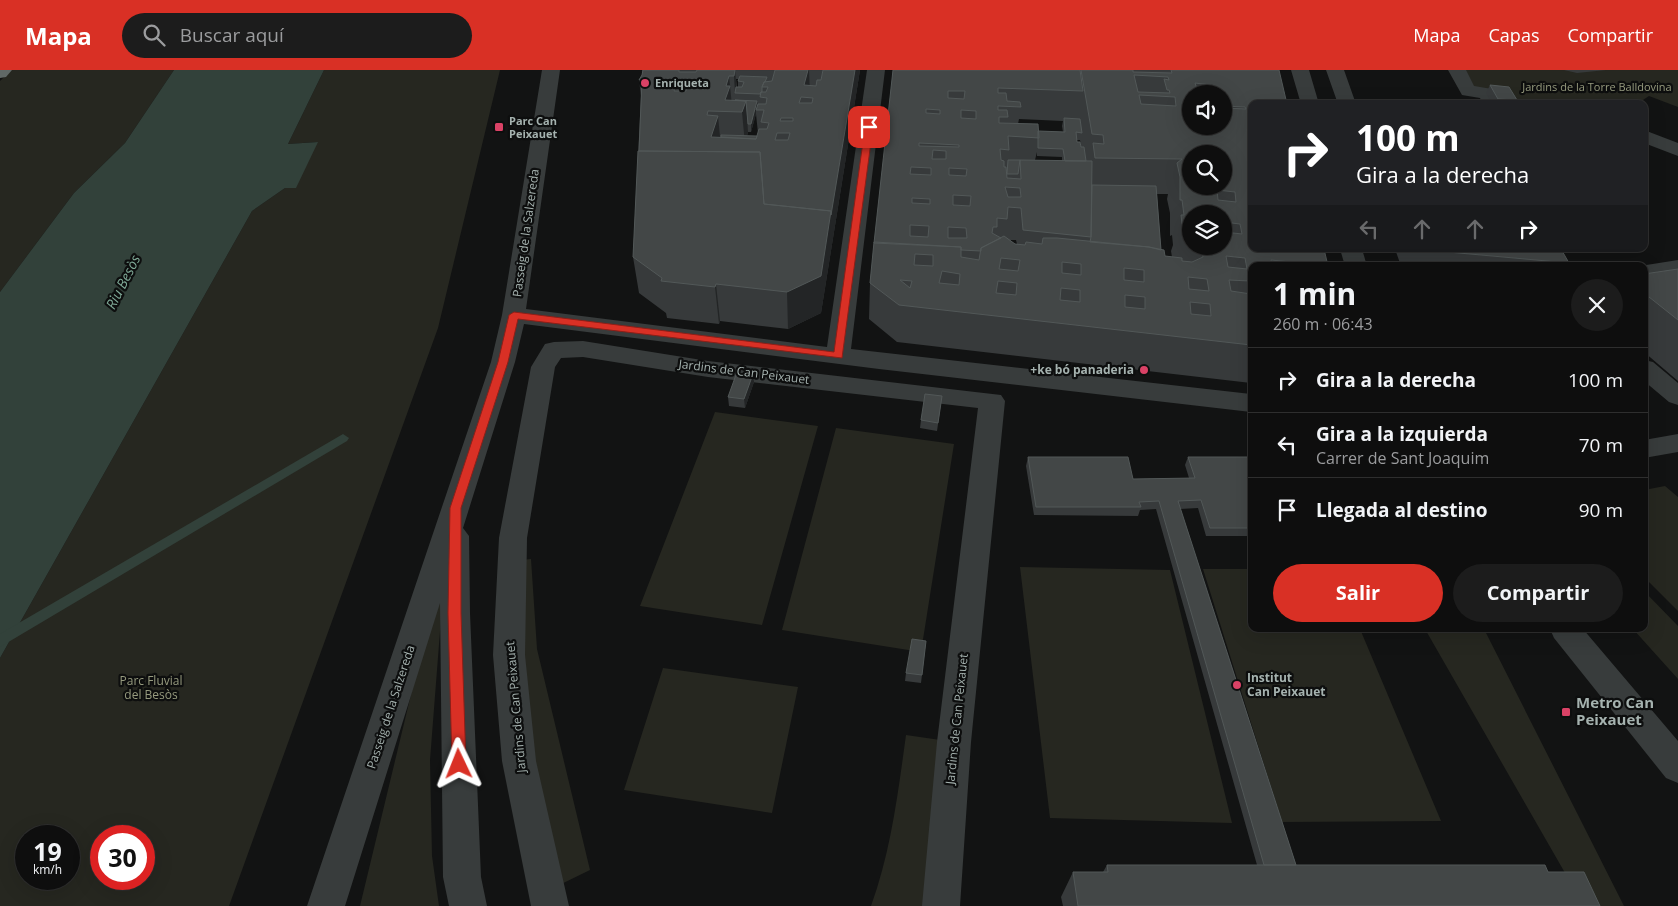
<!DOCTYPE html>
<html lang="es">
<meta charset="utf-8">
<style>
:root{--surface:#0e0e0e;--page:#1c1c1c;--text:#f1f3f6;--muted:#9b9c9e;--line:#2e2e2e;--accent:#d93025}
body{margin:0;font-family:"Open Sans",sans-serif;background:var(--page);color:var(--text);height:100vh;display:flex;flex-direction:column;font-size:19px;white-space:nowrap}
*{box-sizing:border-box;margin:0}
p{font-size:16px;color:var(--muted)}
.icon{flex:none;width:28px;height:28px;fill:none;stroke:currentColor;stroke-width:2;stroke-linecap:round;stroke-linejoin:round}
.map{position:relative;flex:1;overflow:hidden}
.sheet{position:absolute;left:1248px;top:192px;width:400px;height:370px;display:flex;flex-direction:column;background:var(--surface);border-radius:10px;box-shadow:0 5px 20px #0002,0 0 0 1px var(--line)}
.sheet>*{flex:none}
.top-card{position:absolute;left:1248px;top:30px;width:400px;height:152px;border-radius:10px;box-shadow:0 5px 20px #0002,0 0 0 1px var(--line);background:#202124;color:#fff;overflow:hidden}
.controls{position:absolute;left:1182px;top:15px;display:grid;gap:10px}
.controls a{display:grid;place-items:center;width:50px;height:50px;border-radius:50%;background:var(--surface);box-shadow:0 5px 20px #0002,0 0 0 1px var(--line);font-size:25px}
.speed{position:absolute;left:15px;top:755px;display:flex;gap:10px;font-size:25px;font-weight:700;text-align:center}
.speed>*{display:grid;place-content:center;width:65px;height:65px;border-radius:50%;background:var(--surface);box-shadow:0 5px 20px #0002,0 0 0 1px var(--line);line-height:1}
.speed small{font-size:12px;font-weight:400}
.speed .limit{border:8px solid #d22;background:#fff;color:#111}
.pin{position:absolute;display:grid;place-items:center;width:42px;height:42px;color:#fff;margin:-21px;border-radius:10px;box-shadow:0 2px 8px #0006}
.me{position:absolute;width:55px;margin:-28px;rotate:358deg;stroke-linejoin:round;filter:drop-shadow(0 0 4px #0008)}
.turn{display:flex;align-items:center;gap:18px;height:105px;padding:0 25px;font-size:22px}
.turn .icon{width:65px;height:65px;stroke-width:2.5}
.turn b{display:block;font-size:35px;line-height:42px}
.lanes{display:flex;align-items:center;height:48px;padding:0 25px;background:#0003;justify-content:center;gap:25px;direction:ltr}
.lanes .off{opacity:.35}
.round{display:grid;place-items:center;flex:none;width:52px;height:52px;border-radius:26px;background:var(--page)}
.overview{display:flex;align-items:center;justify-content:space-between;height:85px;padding:0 25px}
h1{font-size:30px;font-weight:700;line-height:38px}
.primary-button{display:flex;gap:10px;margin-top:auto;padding:10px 25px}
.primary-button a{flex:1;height:58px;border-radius:30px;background:var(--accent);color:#fff;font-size:20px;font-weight:700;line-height:58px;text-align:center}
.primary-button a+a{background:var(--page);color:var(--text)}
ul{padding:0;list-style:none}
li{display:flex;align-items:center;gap:15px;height:65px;padding:0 25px;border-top:1px solid var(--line)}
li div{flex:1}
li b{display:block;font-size:19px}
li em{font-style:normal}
header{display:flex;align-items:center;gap:30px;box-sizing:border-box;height:70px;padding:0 25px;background:var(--accent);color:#fff}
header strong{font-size:24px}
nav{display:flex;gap:28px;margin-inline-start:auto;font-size:18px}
.search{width:350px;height:45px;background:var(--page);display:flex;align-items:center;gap:12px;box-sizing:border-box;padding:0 18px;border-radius:28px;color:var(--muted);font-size:19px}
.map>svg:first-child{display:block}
</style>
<header>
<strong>Mapa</strong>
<div class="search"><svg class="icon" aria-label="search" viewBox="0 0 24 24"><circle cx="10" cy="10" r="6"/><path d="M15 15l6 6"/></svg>Buscar aquí</div>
<nav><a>Mapa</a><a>Capas</a><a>Compartir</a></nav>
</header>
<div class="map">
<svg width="1678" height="836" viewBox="0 0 1678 836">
<rect width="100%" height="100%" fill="#121313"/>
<path fill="#262720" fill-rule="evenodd" d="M11 0H174L125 73 74 123 0 222V11Z
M324 0H500L438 258 229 836H0V588L252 141 285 118 317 72 288 74ZM26 766H69V809H26ZM101 766H144V809H101Z
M1457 0H1678V37L1649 26 1637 34H1510L1468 21Z
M715 342 818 356 762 555 640 536Z
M836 358 954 374 921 582 782 560Z
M1665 416 1678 427V541L1644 507V420Z
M531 489 537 579 590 800 547 821 512 491Z
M1020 497 1170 500 1232 753 1050 748Z
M1203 499H1251V559H1360L1441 751 1282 752Z
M436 521 443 523 430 690 432 786 439 836H360Z
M1644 521 1678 556V609L1633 559H1644Z
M1425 559H1484L1624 836H1584Z
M663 598 798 617 772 743 624 720Z
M906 665 954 672 941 836H871C891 781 898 723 906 665Z"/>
<path fill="#32413a" d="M174 0H324L288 74 318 72 296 118H285L252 141 0 588V222L74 123 125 73Z"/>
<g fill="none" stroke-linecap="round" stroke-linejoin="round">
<path fill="#32413a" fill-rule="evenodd" d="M343 364 349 368 347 371 0 577V564Z"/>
<path fill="#383c3c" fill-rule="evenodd" d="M542 0H560L526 239 827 277 867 0H885L851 279 1251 324V342L879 299 524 254 515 292 463 458 469 466 470 543 481 807 487 836H449L443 807 440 533 345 836H307L491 292 502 245Z
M1291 0H1309L1319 34H1301Z
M1326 0H1344L1356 34H1338Z
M1448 0H1466L1474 16 1492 19 1501 34H1483L1480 28 1462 25Z
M1644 60 1678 73V86L1644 73Z
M1340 179H1362L1367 196H1345Z
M1678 190V204L1644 209V196H1640Z
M583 271 708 291 1001 325 1005 331 971 672 960 836H922L937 672 978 338 708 307 583 287 561 288 555 297 527 468 525 585 536 691 569 836H531L502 691 493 585 499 468 531 297 545 274 554 272Z
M1644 290 1653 292 1678 313V335L1669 332 1644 311Z
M1678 364V382L1644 388V370Z
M1550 559H1583L1678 671V713L1666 708 1554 568Z"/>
<path fill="#606866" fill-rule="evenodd" d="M0 0H12L6 7 0 8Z"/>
</g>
<path fill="#373a3b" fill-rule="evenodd" d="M642 0H860L821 243 788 259 720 251 719 254 667 248 666 243 639 223 633 187 641 26 639 10 642 5ZM736 9H738V17H737ZM756 44 758 63 757 66H747L748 62H751Z
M893 0H1279L1251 34V179L1328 196H1251V313L897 272 869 249 870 213ZM1191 24H1224V56ZM1019 49 1063 51 1062 56 1063 62 1038 61 1018 54ZM1077 70H1080L1081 77 1077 72ZM1037 82V86L1062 87V91L1035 90ZM1191 84H1224V116ZM1157 124H1168L1167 129 1170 143V166L1172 165 1173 175 1171 181 1172 187 1165 186 1161 180ZM1191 144H1224V176H1191ZM1010 170H1016L1017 174H1015Z
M1564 0H1606L1577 3Z
M1490 15 1517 30 1515 34H1492L1486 23Z
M1395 179H1561L1569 193 1567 196H1401Z
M1678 199V311L1644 282V204Z
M753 304 754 312 745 338 729 336 728 327Z
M941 334 937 361 920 358 921 350Z
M1028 387 1133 409 1189 408 1185 395 1188 387H1251V466H1206L1198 438 1180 439 1296 795 1548 802 1600 836H1063L1061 827 1073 802H1103L1107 795H1257L1156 439 1140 440 1138 446 1034 445 1026 396Z
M926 571 921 613 905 611 906 603Z"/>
<path fill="#232526" d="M735 0 737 23H735L734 6Z
M808 0H809L810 27 804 15Z
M855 0H860L821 243 788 259 787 222Z
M729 6 732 36 725 30 726 16Z
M746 31 748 62 745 74 742 42Z
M757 31 758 38 756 40V44L751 62V54Z
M718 46 721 77 711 67Z
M716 214 720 251 719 254 715 217Z
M753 304 754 312 745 338 744 329Z"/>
<path fill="#434747" stroke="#525858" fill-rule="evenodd" d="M643 0H679V2H696L697 0H735L734 6H729L726 16H730L725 30 746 31 742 42 708 41 707 45 718 46 711 67 756 69 759 59H767L769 53 761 52 764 40H756L758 34H766L767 28 760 27 761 22H766L768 17H762L764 12 772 11 775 0H808L804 15 816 16 817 10H821L823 0H855L831 145V141L764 134 760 82 639 81 642 10H639L642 5ZM676 15H688L686 21H674ZM801 27 813 28 812 33H799ZM781 48H793V51H780ZM777 63H790L788 70H775Z
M893 0H1080L1083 21 998 18V23H1006L1007 31 1020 32 1021 37 998 36V40H1007L1008 47H999V53L1038 54 1039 68 1008 66 1009 80 1000 79 1001 90 1004 91V97H1006L1007 108 1021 109 1020 90 1092 91 1091 167 1023 160 1021 138 1008 137 1007 149 997 148V157H993L992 163 1001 168 981 178V181L961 180V177L874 173ZM948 21H965L964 29 948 28ZM926 39 940 40V44L926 43ZM961 40 976 41V49L961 48ZM919 73 959 75V77L919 76ZM933 80 946 81V89H932ZM911 97 931 98V105L910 104ZM949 98 967 99 966 106 949 105ZM1005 117 1020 118 1021 127H1008ZM953 125 971 126 970 136 953 135ZM912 128 930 129V134L912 133ZM910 155 929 156 928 167 910 166ZM948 157 966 158 967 168H948Z
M1081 0H1133V2L1172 3 1171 0H1279L1287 34H1251V179H1324L1328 196H1292L1291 192 1271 190 1272 196H1251V221L1250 211 1229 210 1231 221 1251 224V240H1250L1251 246V275L899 235 870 213 874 172 961 177V187L979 190 981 178 1004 166 1015 174 1025 175 1026 172 1042 174 1043 168H1057L1149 177 1164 180 1165 186 1182 188V191L1192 192 1203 187 1202 181H1197V176H1224V162L1242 164 1240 154 1224 152V144H1191V170H1186L1185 162H1183L1181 145H1184L1182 130H1180V107L1177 93 1182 89 1095 88 1093 73 1104 74 1103 65 1092 64ZM1134 5 1168 7 1169 10 1164 9 1167 20H1169L1170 23 1138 22ZM1195 13 1211 15 1212 18 1197 19ZM1191 24H1224V36L1245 37 1246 39 1224 38V56H1191ZM1139 25 1175 27 1176 36 1141 34ZM1191 84H1224V90H1226L1228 99H1224V116H1191ZM1217 120 1235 122 1236 132 1218 130ZM915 184 933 185V196L914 195ZM1226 186 1245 188 1247 199 1228 197ZM1001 188 1020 190 1018 201 999 199ZM1062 192 1081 194V205L1062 203ZM1124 198 1144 200V212L1124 210ZM942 201 960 204 959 215 939 213ZM1188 207 1207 209 1209 221 1189 219ZM900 210 912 211 910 218ZM998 211 1017 213 1016 225 996 223ZM1061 218 1080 220V232L1060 230ZM1125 225 1145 227V239L1125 237ZM1190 232 1210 234 1211 246 1191 244Z
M740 6 767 7 765 12H764L762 17V22H761L760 24 735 23 736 17H742L744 12 738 11Z
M1490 15 1509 17 1517 30 1498 29Z
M735 30 757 31 751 54H748L746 31Z
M1064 48 1080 49 1082 63 1076 62 1077 72H1080L1081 77H1084L1086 91H1065L1063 79 1038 78V61L1065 62Z
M721 65 757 66 756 69 721 67Z
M638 81 760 82 764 134 831 141 821 206 787 222 716 214 715 217 661 211 662 208 633 187Z
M1008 90H1020L1018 104H1007Z
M1092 115 1156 116 1161 180 1149 177 1090 172 1091 167Z
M1426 179H1561L1569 193 1426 180Z
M1678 199V250L1644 223V204Z
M737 302 753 304 744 329 728 327Z
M925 324 942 326 938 353 921 350Z
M1028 387H1128L1133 409 1195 408 1188 387H1251V458H1210L1201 430 1178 431 1296 795H1264L1159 431 1139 432 1141 437H1036Z
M912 569 926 571 922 605 906 603Z
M1107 795H1545L1548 802H1584L1600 836H1078L1073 802H1108Z"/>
<path fill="#d93025" stroke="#8d1f18" d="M869 54 873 57 842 288 518 249 508 292 461 438V543L466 694 464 698 459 700 454 698 452 694 448 543 450 438 498 292 509 245 514 242 834 282 865 57Z"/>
<g fill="#da4266" stroke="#0d0e0e" stroke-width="2">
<circle cx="645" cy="13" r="5"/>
<rect x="494" y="52" width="10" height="10" rx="2.5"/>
<circle cx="1144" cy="300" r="5"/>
<circle cx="1237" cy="615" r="5"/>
<rect x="1561" y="637" width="10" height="10" rx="2.5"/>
</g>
<g text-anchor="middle" stroke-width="4.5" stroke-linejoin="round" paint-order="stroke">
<g font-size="11" font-weight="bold" fill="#a5b2af" stroke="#0d0e0e" text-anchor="start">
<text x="655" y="17">Enriqueta</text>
<text x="509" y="55">Parc Can<tspan x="509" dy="13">Peixauet</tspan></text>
</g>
<g font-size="11" fill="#969a7e" stroke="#0d0e0e">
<text x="1597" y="21">Jardins de la Torre Balldovina</text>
</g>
<g font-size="12" fill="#a5b2af" stroke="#0d0e0e">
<text transform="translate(526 163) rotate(-82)" y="4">Passeig de la Salzereda</text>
<text transform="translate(744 302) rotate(7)" y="4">Jardins de Can Peixauet</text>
<text transform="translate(391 637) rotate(-72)" y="4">Passeig de la Salzereda</text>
<text transform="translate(516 637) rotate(-95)" y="4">Jardins de Can Peixauet</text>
<text transform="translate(957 649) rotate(-84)" y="4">Jardins de Can Peixauet</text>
</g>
<g font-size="12" font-weight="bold" fill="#a5b2af" stroke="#0d0e0e" text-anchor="end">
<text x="1134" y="304">+ke bó panaderia</text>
<text x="1247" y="612" text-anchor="start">Institut<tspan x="1247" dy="14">Can Peixauet</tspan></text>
</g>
<g font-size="12" fill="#969a7e" stroke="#0d0e0e">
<text x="151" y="615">Parc Fluvial<tspan x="151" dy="14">del Besòs</tspan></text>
</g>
<g font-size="14" font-style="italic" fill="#7fa997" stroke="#0d0e0e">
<text transform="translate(123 212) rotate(-63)" y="5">Riu Besòs</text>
</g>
<g font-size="15" font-weight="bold" fill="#a5b2af" stroke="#0d0e0e" text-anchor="start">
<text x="1576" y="638">Metro Can<tspan x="1576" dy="17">Peixauet</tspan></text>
</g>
</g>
</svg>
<div class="controls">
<a><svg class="icon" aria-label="sound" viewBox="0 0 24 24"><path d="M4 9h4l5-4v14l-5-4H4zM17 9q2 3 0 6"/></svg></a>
<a><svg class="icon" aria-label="search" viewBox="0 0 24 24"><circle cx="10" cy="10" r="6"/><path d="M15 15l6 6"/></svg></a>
<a><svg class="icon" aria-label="layers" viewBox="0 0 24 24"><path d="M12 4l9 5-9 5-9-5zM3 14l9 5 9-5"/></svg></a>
</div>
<div class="speed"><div>19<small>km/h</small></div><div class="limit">30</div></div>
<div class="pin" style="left:869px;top:57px;background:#d93025"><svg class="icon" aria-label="arrive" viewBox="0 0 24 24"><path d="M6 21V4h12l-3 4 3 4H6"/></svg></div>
<svg class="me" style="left:459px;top:694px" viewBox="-20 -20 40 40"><path d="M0-17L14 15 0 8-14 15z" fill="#d93025" stroke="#fff" stroke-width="4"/></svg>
<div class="top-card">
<div class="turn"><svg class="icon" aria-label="right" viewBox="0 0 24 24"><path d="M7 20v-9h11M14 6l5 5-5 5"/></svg><div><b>100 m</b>Gira a la derecha</div></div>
<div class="lanes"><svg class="icon off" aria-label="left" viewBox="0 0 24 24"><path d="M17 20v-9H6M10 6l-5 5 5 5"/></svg><svg class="icon off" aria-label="ahead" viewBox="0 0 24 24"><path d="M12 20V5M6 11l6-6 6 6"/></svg><svg class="icon off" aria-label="ahead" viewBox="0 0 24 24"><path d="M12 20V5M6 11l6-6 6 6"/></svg><svg class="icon" aria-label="right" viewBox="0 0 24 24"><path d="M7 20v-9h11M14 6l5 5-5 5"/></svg></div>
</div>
<section class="sheet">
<div class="overview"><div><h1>1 min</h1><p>260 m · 06:43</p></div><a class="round"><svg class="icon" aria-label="close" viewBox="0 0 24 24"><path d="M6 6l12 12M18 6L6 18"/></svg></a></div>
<ul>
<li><svg class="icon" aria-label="right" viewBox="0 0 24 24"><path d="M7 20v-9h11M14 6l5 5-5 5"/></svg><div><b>Gira a la derecha</b></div><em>100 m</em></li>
<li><svg class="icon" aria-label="left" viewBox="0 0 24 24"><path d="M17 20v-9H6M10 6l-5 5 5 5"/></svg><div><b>Gira a la izquierda</b><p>Carrer de Sant Joaquim</p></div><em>70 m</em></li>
<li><svg class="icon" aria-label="arrive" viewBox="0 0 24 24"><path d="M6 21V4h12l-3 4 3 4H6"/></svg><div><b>Llegada al destino</b></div><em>90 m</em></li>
</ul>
<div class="primary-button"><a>Salir</a><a>Compartir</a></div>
</section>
</div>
